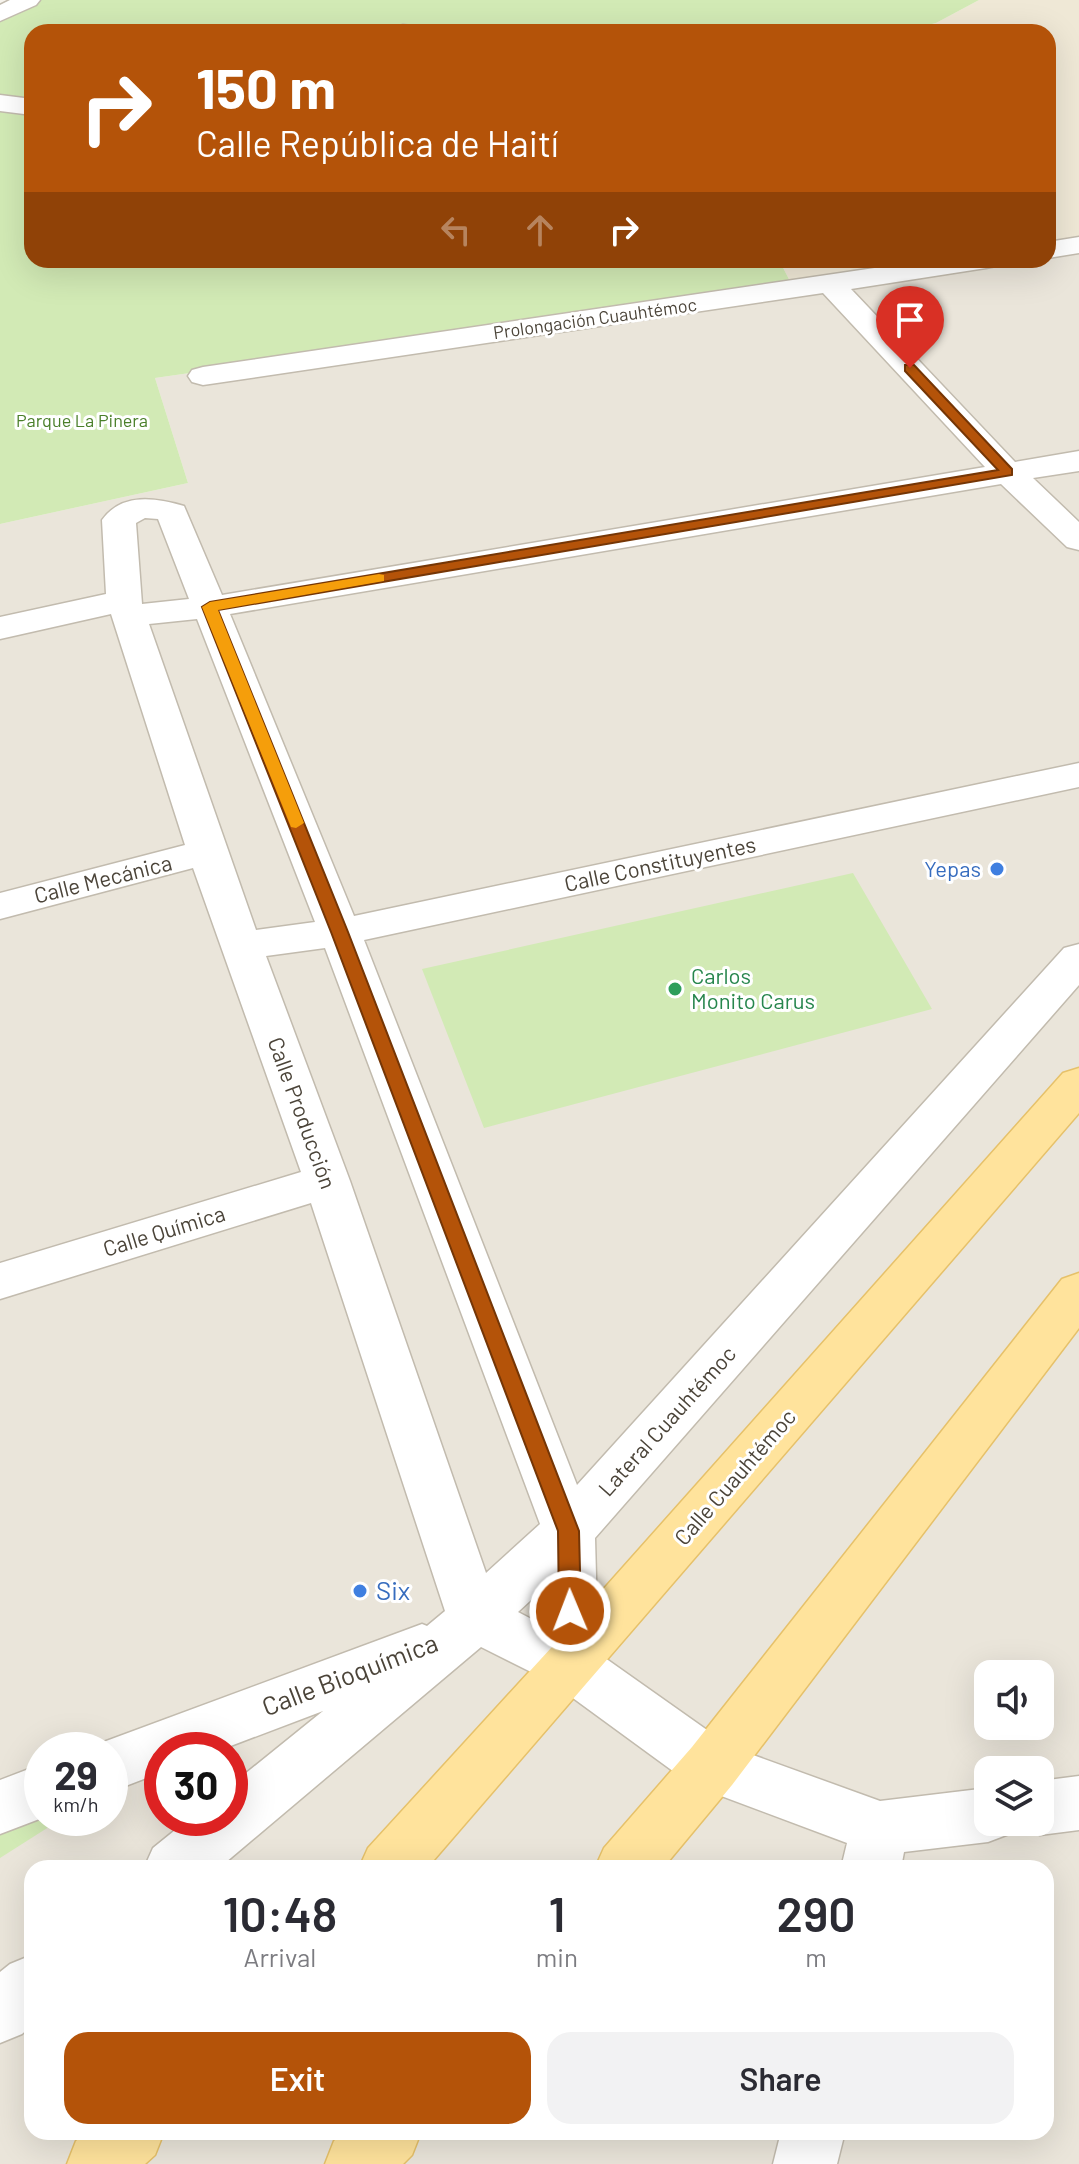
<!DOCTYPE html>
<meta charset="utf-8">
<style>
:root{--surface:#fff;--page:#f2f2f3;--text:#2b2b33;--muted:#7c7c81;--accent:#b45309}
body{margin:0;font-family:Barlow,sans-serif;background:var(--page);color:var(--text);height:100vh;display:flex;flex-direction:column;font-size:30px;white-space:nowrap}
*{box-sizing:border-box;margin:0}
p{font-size:26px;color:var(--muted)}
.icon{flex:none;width:44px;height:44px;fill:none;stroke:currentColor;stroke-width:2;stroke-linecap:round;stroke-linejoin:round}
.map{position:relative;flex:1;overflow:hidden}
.sheet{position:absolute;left:24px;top:1860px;width:1030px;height:280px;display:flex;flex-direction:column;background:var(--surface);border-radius:24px;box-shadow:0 8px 32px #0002}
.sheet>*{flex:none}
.banner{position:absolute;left:24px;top:24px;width:1032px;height:244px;border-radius:24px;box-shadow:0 8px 32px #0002;background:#b45309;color:#fff;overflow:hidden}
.buttons{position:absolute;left:974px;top:1660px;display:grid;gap:16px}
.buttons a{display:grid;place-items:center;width:80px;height:80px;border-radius:16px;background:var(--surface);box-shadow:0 8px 32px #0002;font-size:40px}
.speed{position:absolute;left:24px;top:1732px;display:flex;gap:16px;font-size:40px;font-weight:700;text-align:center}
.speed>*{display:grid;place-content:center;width:104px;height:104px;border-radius:50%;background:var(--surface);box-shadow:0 8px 32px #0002;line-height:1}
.speed small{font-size:20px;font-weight:400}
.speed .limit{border:12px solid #d22;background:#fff;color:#111}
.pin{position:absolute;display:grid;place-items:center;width:68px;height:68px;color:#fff;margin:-82px -34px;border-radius:50% 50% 50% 0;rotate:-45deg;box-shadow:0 0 8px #0007}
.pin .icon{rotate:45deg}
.me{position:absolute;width:88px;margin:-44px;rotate:359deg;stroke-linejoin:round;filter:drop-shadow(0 0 6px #0008)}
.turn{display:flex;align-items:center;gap:28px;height:168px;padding:0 40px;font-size:36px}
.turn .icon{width:104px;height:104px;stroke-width:2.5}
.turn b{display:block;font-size:56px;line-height:68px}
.lanes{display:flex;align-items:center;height:76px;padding:0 40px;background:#0003;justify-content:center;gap:40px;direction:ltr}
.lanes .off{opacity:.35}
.eta{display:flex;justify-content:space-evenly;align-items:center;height:136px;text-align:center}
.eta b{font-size:48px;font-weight:600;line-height:56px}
.button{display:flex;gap:16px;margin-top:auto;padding:16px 40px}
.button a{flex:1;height:92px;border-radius:24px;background:var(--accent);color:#fff;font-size:32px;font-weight:600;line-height:92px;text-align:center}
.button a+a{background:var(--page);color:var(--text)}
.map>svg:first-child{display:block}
</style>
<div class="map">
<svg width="1079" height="2164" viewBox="0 0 1079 2164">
<rect width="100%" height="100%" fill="#f6f3ec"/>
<path fill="#eae5da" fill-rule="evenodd" d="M1079 247V2164H0V524L188 483 155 378 984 260H1048V251ZM988 1674H1040V1726H988ZM42 1750H110V1818H42ZM162 1750H230V1818H162ZM988 1770H1040V1822H988ZM32 1868H1046V2132H32Z"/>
<path fill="#efe8d6" d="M979 0H1079V247L1048 251V32H900L936 23Z
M779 260H984L793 287Z"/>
<path fill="#d2eab5" d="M32 0H979L936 23 900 32H32V260H779L793 287 155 378 188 483 0 524V11Z
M853 873 932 1009 484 1128 422 969Z
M42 1818H63L0 1858V1830Z"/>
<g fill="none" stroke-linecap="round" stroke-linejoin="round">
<defs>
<path id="minor" d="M10 0H40L36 5 0 21V5Z
M403 25 422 27 426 32H391L395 27Z
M0 95 32 99V115L0 111Z
M1079 237V253L1048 258V242Z
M929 260H1000L996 266 986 268 851 289 1015 462 1079 451V471L1033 478 1079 522V550L1067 547 1001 484 230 614 354 916 1079 763V787L364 940 577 1485 1064 948 1079 944V985L595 1538 598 1653 731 1747 880 1801 988 1788V1822H1014L1009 1834 988 1842 904 1852 901 1868H841L847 1843 692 1785 551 1682 481 1647 219 1868H144L153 1848 190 1818H230V1786L323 1711 220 1750H162V1772L110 1792V1750H89L90 1747 422 1624 427 1626 445 1611 311 1203 0 1299V1263L301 1172 193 868 0 919V893L185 845 111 614 0 639V617L106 594 102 520C122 492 156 498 184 506L222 595 985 467 823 293 203 385 192 382 188 376 192 370 203 367ZM145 518 158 519 189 599 142 604 136 523ZM197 619 315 922 256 930 149 624ZM325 948 540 1524 486 1573 350 1181 266 956ZM543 1589V1625L518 1612Z
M42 1764V1818L0 1834V1780Z
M1079 1776V1830L1040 1835 1020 1827 1017 1822H1040V1781Z
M32 1955V2025L22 2034 0 2043V1972L10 1964Z
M781 2132H845L837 2164H773Z"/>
<path id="major" d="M1079 1068V1113L427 1868H359L368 1848 551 1648 1063 1073Z
M1079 1273V1328L732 1785 663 1868H595L604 1848 692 1747 1062 1279Z
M86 2132H164L155 2155 145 2164H67L76 2141Z
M343 2132H421L412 2155 403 2164H325L334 2141Z"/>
</defs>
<use href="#minor" stroke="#c2bbae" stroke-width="3"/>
<use href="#major" stroke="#e6c16a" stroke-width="3"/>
<use href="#minor" fill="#fff" fill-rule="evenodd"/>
<use href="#major" fill="#ffe39c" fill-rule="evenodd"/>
</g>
<path fill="#b45309" stroke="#753606" stroke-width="2" d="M905 365H914L1012 469V475L218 610 348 932 579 1531 581 1611 578 1618 570 1621 562 1618 559 1611 558 1531 331 932 202 607 210 602 998 470 905 371Z"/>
<path fill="#f59e0b" d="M379 574 384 575V581L218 610 304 823 296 828 291 827 202 607 210 602Z"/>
<g fill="#3f7fe0" stroke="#fff" stroke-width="3">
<circle cx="997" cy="869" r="8"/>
<circle cx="360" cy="1591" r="8"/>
</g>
<circle fill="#2e9e5b" stroke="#fff" stroke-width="3" cx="675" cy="989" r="8"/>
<g text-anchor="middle" stroke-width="6" stroke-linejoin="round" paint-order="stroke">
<g font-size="18" fill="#4b4439" stroke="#fff">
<text transform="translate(595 319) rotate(-8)" y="6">Prolongación Cuauhtémoc</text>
</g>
<g font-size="18" fill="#4a7f2a" stroke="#fff">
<text x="82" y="427">Parque La Pinera</text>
</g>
<g font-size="22" fill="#4b4439" stroke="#fff">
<text transform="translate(660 864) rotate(-12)" y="8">Calle Constituyentes</text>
<text transform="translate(103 879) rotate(-14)" y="8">Calle Mecánica</text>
<text transform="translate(302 1113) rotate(70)" y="8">Calle Producción</text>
<text transform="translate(164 1231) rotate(-17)" y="8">Calle Química</text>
<text transform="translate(667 1421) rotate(-48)" y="8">Lateral Cuauhtémoc</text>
<text transform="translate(735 1477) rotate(-49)" y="8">Calle Cuauhtémoc</text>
</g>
<g font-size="22" fill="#366cbe" stroke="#fff" text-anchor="end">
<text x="981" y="877">Yepas</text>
</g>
<g font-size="22" fill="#27864d" stroke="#fff" text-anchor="start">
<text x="691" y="984">Carlos<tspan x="691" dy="25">Monito Carus</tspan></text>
</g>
<g font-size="26" fill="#366cbe" stroke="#fff" text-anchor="start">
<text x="376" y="1600">Six</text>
</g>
<g font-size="26" fill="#4b4439" stroke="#fff">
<text transform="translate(350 1675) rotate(-21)" y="9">Calle Bioquímica</text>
</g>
</g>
</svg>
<div class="buttons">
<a><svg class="icon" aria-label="sound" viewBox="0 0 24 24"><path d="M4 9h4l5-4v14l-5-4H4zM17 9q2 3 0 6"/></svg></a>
<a><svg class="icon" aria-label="layers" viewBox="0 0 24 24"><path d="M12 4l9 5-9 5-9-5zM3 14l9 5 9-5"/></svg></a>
</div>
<div class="speed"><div>29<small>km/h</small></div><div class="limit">30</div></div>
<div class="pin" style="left:910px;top:368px;background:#d93025"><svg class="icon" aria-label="arrive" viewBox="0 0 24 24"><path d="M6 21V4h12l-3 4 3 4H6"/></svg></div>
<svg class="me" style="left:570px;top:1611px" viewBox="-20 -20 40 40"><circle r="17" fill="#b45309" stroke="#fff" stroke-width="3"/><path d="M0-11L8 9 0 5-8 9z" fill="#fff"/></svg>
<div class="banner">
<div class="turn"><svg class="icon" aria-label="right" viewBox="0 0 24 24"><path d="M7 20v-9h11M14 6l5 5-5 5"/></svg><div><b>150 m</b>Calle República de Haití</div></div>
<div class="lanes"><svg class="icon off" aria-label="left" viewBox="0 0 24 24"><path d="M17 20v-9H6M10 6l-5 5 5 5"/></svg><svg class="icon off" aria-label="ahead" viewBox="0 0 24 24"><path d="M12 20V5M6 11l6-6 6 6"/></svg><svg class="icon" aria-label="right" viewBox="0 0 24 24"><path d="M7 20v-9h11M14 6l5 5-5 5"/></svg></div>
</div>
<section class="sheet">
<div class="eta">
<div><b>10:48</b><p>Arrival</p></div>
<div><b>1</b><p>min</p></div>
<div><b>290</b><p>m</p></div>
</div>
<div class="button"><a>Exit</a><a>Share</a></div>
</section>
</div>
